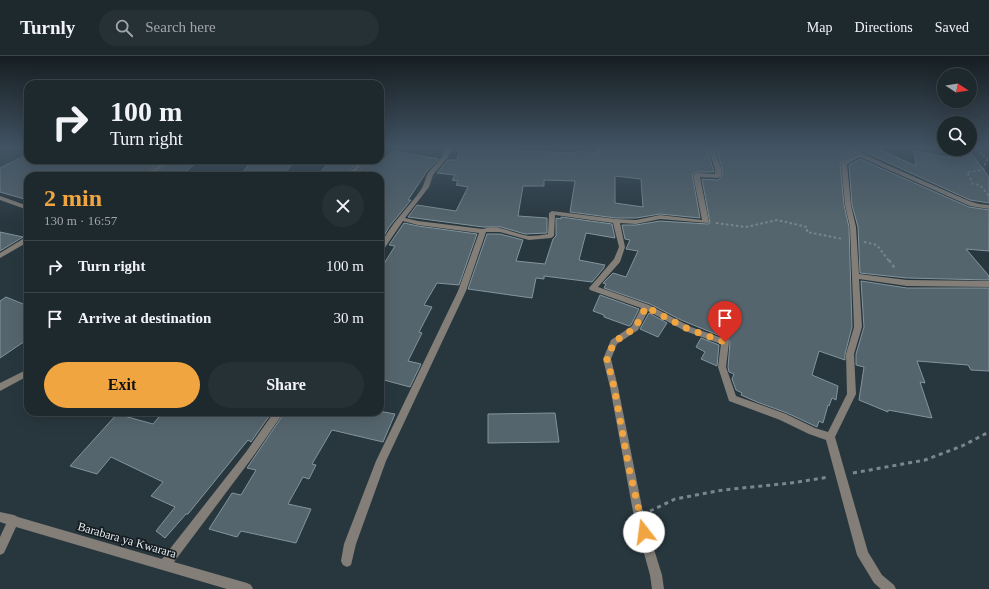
<!DOCTYPE html>
<meta charset="utf-8">
<style>
:root{--surface:#1e292e;--page:#263136;--text:#f1f3f6;--muted:#a1a6aa;--line:#3c454a;--accent:#f1a540}
body{margin:0;font-family:Georgia,serif;background:var(--page);color:var(--text);height:100vh;display:flex;flex-direction:column;font-size:15px;white-space:nowrap}
*{box-sizing:border-box;margin:0}
p{font-size:13px;color:var(--muted)}
.icon{flex:none;width:22px;height:22px;fill:none;stroke:currentColor;stroke-width:2;stroke-linecap:round;stroke-linejoin:round}
.map{position:relative;flex:1;overflow:hidden}
.details{position:absolute;left:24px;top:116px;width:360px;height:244px;display:flex;flex-direction:column;background:var(--surface);border-radius:12px;box-shadow:0 4px 16px #0002,0 0 0 1px var(--line)}
.details>*{flex:none}
.guide{position:absolute;left:24px;top:24px;width:360px;height:84px;border-radius:12px;box-shadow:0 4px 16px #0002,0 0 0 1px var(--line);background:#1e292e;color:var(--text);overflow:hidden}
.needle{width:26px;rotate:102deg}
.controls{position:absolute;left:937px;top:12px;display:grid;gap:8px}
.controls a{display:grid;place-items:center;width:40px;height:40px;border-radius:50%;background:var(--surface);box-shadow:0 4px 16px #0002,0 0 0 1px var(--line);font-size:20px}
.pin{position:absolute;display:grid;place-items:center;width:34px;height:34px;color:#fff;margin:-41px -17px;border-radius:50% 50% 50% 0;rotate:-45deg;box-shadow:0 0 4px #0007}
.pin .icon{rotate:45deg}
.me{position:absolute;width:44px;margin:-22px;rotate:345deg;stroke-linejoin:round;filter:drop-shadow(0 0 3px #0008)}
.turn{display:flex;align-items:center;gap:14px;height:84px;padding:0 20px;font-size:18px}
.turn .icon{width:52px;height:52px;stroke-width:2.5}
.turn b{display:block;font-size:28px;line-height:34px}
.round{display:grid;place-items:center;flex:none;width:42px;height:42px;border-radius:21px;background:var(--page)}
.headline{display:flex;align-items:center;justify-content:space-between;height:68px;padding:0 20px}
h1{font-size:24px;font-weight:800;line-height:30px;color:var(--accent)}
.cta{display:flex;gap:8px;margin-top:auto;padding:8px 20px}
.cta a{flex:1;height:46px;border-radius:24px;background:var(--accent);color:#111;font-size:16px;font-weight:800;line-height:46px;text-align:center}
.cta a+a{background:var(--page);color:var(--text)}
ul{padding:0;list-style:none}
li{display:flex;align-items:center;gap:12px;height:52px;padding:0 20px;border-top:1px solid var(--line)}
li div{flex:1}
li b{display:block;font-size:15px}
li em{font-style:normal}
header{display:flex;align-items:center;gap:24px;box-sizing:border-box;height:56px;padding:0 20px;background:var(--surface);border-bottom:1px solid var(--line)}
header strong{font-size:19px}
nav{display:flex;gap:22px;margin-inline-start:auto;font-size:14px}
.search{width:280px;height:36px;background:var(--page);display:flex;align-items:center;gap:10px;box-sizing:border-box;padding:0 14px;border-radius:22px;color:var(--muted);font-size:15px}
.map>svg:first-child{display:block}
</style>
<header>
<strong>Turnly</strong>
<div class="search"><svg class="icon" aria-label="search" viewBox="0 0 24 24"><circle cx="10" cy="10" r="6"/><path d="M15 15l6 6"/></svg>Search here</div>
<nav><a>Map</a><a>Directions</a><a>Saved</a></nav>
</header>
<div class="map">
<svg width="989" height="533" viewBox="0 0 989 533">
<rect width="100%" height="100%" fill="#28373e"/>
<path fill="#55656d" stroke="#83949d" fill-rule="evenodd" d="M460 92H521V95L576 97V95L597 97V92L621 94V92H708V96L714 116H696L692 118 700 162 660 158 636 162H616L570 156 575 125 544 124V130H523L518 160 547 162V177L525 178 501 171H483L408 161 417 149 456 155 468 131 456 129 458 125 452 124 455 119 437 117 448 104H457ZM615 120 641 123 643 151 615 147Z
M717 92H843L853 99 840 107 844 149 849 171 852 271 845 298V304L819 295 812 319 838 330 836 344 832 342 829 350 828 349 823 367 819 365 817 371 787 357 757 346 741 339 742 337 736 334 732 323 734 318 729 316 728 311 730 286 728 283 681 264 650 248 604 232 606 228 603 227 613 217 626 221 638 195 626 193 630 184 625 183 622 169H636L660 165 708 168 710 167 702 123 718 124 722 120V112L717 95Z
M856 92H876L916 110 914 95 951 102 945 93 969 94 989 121V147L970 144Z
M392 95 439 103 427 115 408 144H411L389 171 380 187V120H354L368 104H385Z
M28 98V104H162L144 120H28V144L0 136V112Z
M860 103 969 151 989 154V195L966 193 989 220V224L907 222 860 217 858 171 852 149 849 109Z
M171 104H200L180 120 158 116Z
M252 104H295L283 120H240Z
M331 104H359L345 120H317Z
M561 161 612 168 615 182 586 177 579 204 605 209 603 213 592 226 544 220V223L536 222 532 242 468 233 487 178H500L523 184 516 205 545 208 553 183 556 180V162L561 163Z
M404 167 418 170 477 178 459 229 437 227 424 249 432 251 419 276 422 277 408 305 421 308 410 331 380 323V214L395 190 389 189Z
M0 176 23 181 0 195Z
M861 225 907 232H989V315L971 314 968 309 917 305 925 327 920 326 932 362 888 354V356L859 344 864 311 856 309V298L864 271Z
M600 239 639 253 631 269 629 270 604 261V259L593 255Z
M6 241 28 250V283L0 302V245Z
M649 257 667 267 658 281 640 273Z
M701 282 719 289 717 310 701 303 705 296 696 291Z
M163 356H272L251 386 248 384 188 458H186L165 482 156 475 175 451 151 440 163 426 111 401 97 418 70 410 117 358 153 368Z
M285 356H384L395 358 383 386 332 374 312 408 316 409 309 423 303 421 288 448 311 453 296 487 241 475 237 481 209 473 232 437 241 439 256 414 247 412Z
M555 357 559 386 488 387V358Z"/>
<g fill="none" stroke-linecap="round" stroke-linejoin="round">
<path stroke="#79868c" stroke-width="2" stroke-dasharray="2.5 2.5" stroke-linecap="butt" d="M976 92 987 103 983 114 967 116 973 128 980 129 989 140
M716 167 746 171 777 164 807 171V176L843 183
M864 186 877 189 889 205"/>
<path stroke="#79868c" stroke-width="2.5" stroke-dasharray="3 3" stroke-linecap="butt" d="M889 204 896 214"/>
<path stroke="#79868c" stroke-width="3" stroke-dasharray="4 4" stroke-linecap="butt" d="M853 417 925 404 962 390 989 376
M650 455 675 443 723 434 791 427 829 421"/>
<path fill="#837e78" fill-rule="evenodd" d="M446 92H452L449 100 433 119 429 131 405 162 418 165 483 173C500 168 513 178 529 180 535 180 542 179 548 178L549 157 552 155 616 163 636 164 660 159 702 164 693 119 696 117 715 118V112L709 95 710 92H716L715 95 721 112V120L718 122 700 121 709 166 708 167 660 163 636 168 620 167 625 191 620 206 598 231 649 249 691 271 728 284 729 286 726 311 736 340 786 358 815 372 828 376 847 338 846 298 854 271 850 171 845 149 841 107 856 99 844 92H852L885 108 969 145 979 148 989 149V153L970 150 860 101 847 108 851 149 856 171 859 218 907 224 989 225V231L907 230 859 223 862 271 854 298 856 338 835 381 868 496 882 519 894 529 896 533H881L874 527 857 499 826 384 809 378 780 364 729 345 718 311 721 288 685 275 648 255 638 274 617 288 611 303 618 331 644 461 662 519 664 533H652L650 519 634 461 610 331 603 303 611 284 632 270 641 252 590 234 589 232 614 203 619 191 613 167 555 159 554 180 551 182 529 184 500 176H486L466 235 386 405 356 488 351 509 347 511 343 509 341 505 344 488 376 405 458 235 479 177 418 169 403 165 382 196H380C380 177 412 149 422 132 425 127 425 122 428 117 434 109 443 103 446 92Z
M164 104H170L152 120H145Z
M361 104H367L352 120H346Z
M0 140 28 150V154L0 144Z
M26 181H28V186L0 202V197Z
M28 313V320L0 335V327Z
M274 356H284L252 402 174 506 247 527 251 529 253 533H227L16 471 4 497 0 499V481L6 468 0 466V456L14 459 18 461 162 503 246 396Z"/>
</g>
<linearGradient id="sky" x2="0" y2="1"><stop stop-color="#161e22"/><stop offset="0.55" stop-color="#425363"/><stop offset="1" stop-color="#425363" stop-opacity="0"/></linearGradient>
<rect width="989" height="167" fill="url(#sky)"/>
<g fill="none" stroke-linecap="round" stroke-linejoin="round">
<path stroke="#f1a540" stroke-width="7" stroke-dasharray="0 12.6" d="M644 476 629 412 614 331 607 303 614 286 635 272 646 251 688 273 725 286"/>
</g>
<g text-anchor="middle" stroke-width="3.5" stroke-linejoin="round" paint-order="stroke">
<g font-size="12" fill="#e3ecf1" stroke="#161d20">
<text transform="translate(127 484) rotate(16)" y="4">Barabara ya Kwarara</text>
</g>
</g>
</svg>
<div class="controls">
<a><svg class="needle" viewBox="-14 -14 28 28"><path d="M0-13l5 13h-10z" fill="#e53935"/><path d="M0 13l5-13h-10z" fill="#a1a6aa"/></svg></a>
<a><svg class="icon" aria-label="search" viewBox="0 0 24 24"><circle cx="10" cy="10" r="6"/><path d="M15 15l6 6"/></svg></a>
</div>
<div class="pin" style="left:725px;top:286px;background:#d93025"><svg class="icon" aria-label="arrive" viewBox="0 0 24 24"><path d="M6 21V4h12l-3 4 3 4H6"/></svg></div>
<svg class="me" style="left:644px;top:476px" viewBox="-20 -20 40 40"><circle r="19" fill="#fff"/><path d="M0-13L10 11 0 6-10 11z" fill="#f1a540"/></svg>
<div class="guide">
<div class="turn"><svg class="icon" aria-label="right" viewBox="0 0 24 24"><path d="M7 20v-9h11M14 6l5 5-5 5"/></svg><div><b>100 m</b>Turn right</div></div>
</div>
<section class="details">
<div class="headline"><div><h1>2 min</h1><p>130 m · 16:57</p></div><a class="round"><svg class="icon" aria-label="close" viewBox="0 0 24 24"><path d="M6 6l12 12M18 6L6 18"/></svg></a></div>
<ul>
<li><svg class="icon" aria-label="right" viewBox="0 0 24 24"><path d="M7 20v-9h11M14 6l5 5-5 5"/></svg><div><b>Turn right</b></div><em>100 m</em></li>
<li><svg class="icon" aria-label="arrive" viewBox="0 0 24 24"><path d="M6 21V4h12l-3 4 3 4H6"/></svg><div><b>Arrive at destination</b></div><em>30 m</em></li>
</ul>
<div class="cta"><a>Exit</a><a>Share</a></div>
</section>
</div>
